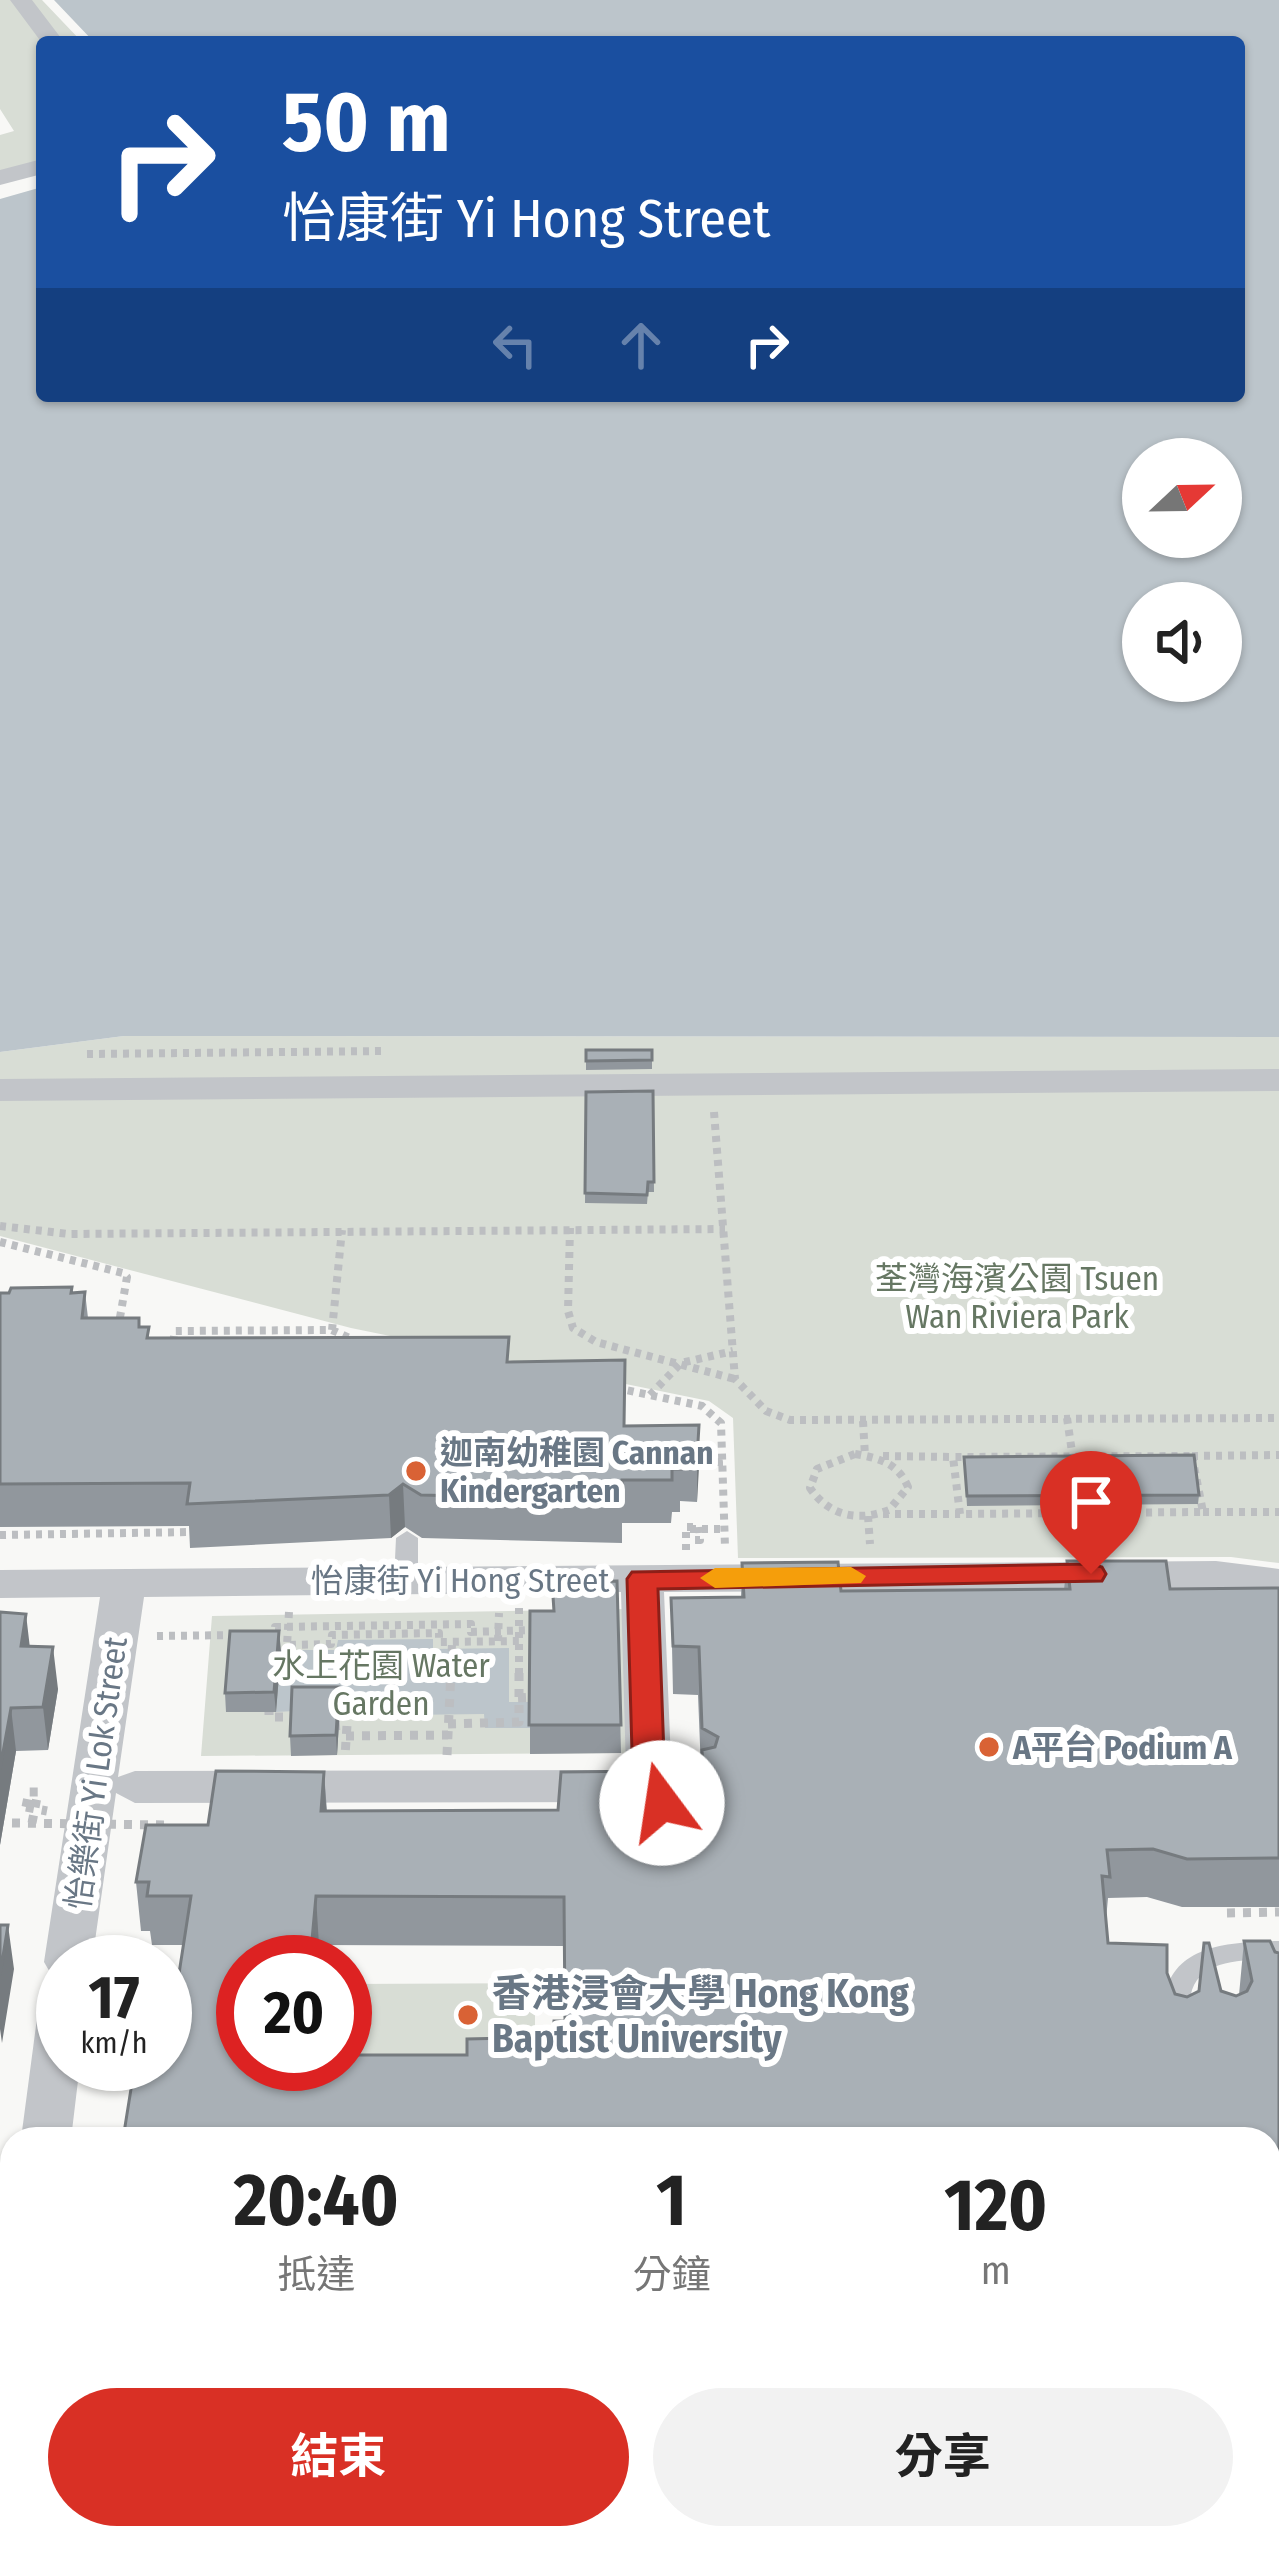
<!DOCTYPE html>
<html lang="zh-TW">
<meta charset="utf-8">
<style>
:root{--surface:#fff;--page:#f2f2f2;--text:#222;--muted:#767676;--accent:#d93025}
body{margin:0;font-family:"Fira Sans Condensed","Noto Sans TC",sans-serif;background:var(--page);color:var(--text);height:100vh;display:flex;flex-direction:column;font-size:45px;white-space:nowrap}
*{box-sizing:border-box;margin:0}
p{font-size:39px;color:var(--muted)}
.icon{flex:none;width:66px;height:66px;fill:none;stroke:currentColor;stroke-width:2;stroke-linecap:round;stroke-linejoin:round}
.map{position:relative;flex:1;overflow:hidden}
.panel{position:absolute;left:0px;top:2127px;width:1281px;height:423px;display:flex;flex-direction:column;background:var(--surface);border-radius:36px 36px 0 0;box-shadow:0 3px 9px #0004}
.panel>*{flex:none}
.hud{position:absolute;left:36px;top:36px;width:1209px;height:366px;border-radius:12px;box-shadow:0 3px 9px #0004;background:#1a4fa0;color:#fff;overflow:hidden}
.needle{width:78px;rotate:68deg}
.buttons{position:absolute;left:1122px;top:438px;display:grid;gap:24px}
.buttons a{display:grid;place-items:center;width:120px;height:120px;border-radius:50%;background:var(--surface);box-shadow:0 3px 9px #0004;font-size:60px}
.speed{position:absolute;left:36px;top:1935px;display:flex;gap:24px;font-size:60px;font-weight:700;text-align:center}
.speed>*{display:grid;place-content:center;width:156px;height:156px;border-radius:50%;background:var(--surface);box-shadow:0 3px 9px #0004;line-height:1}
.speed small{font-size:30px;font-weight:400}
.speed .limit{border:18px solid #d22;background:#fff;color:#111}
.pin{position:absolute;display:grid;place-items:center;width:102px;height:102px;color:#fff;margin:-123px -51px;border-radius:50% 50% 50% 0;rotate:-45deg;box-shadow:0 0 12px #0007}
.pin .icon{rotate:45deg}
.me{position:absolute;width:132px;margin:-66px;rotate:346deg;stroke-linejoin:round;filter:drop-shadow(0 0 9px #0008)}
.turn{display:flex;align-items:center;gap:42px;height:252px;padding:0 48px;font-size:54px}
.turn .icon{width:156px;height:156px;stroke-width:2.5}
.turn b{display:block;font-size:84px;line-height:102px}
.lanes{display:flex;align-items:center;height:114px;padding:0 48px;background:#0003;justify-content:center;gap:60px;direction:ltr}
.lanes .off{opacity:.35}
.eta{display:flex;justify-content:space-evenly;align-items:center;height:204px;text-align:center}
.eta b{font-size:72px;font-weight:700;line-height:84px}
.button{display:flex;gap:24px;margin-top:auto;padding:24px 48px}
.button a{flex:1;height:138px;border-radius:72px;background:var(--accent);color:#fff;font-size:48px;font-weight:700;line-height:138px;text-align:center}
.button a+a{background:var(--page);color:var(--text)}
.map>svg:first-child{display:block}
</style>
<div class="map">
<svg width="1279" height="2549" viewBox="0 0 1279 2549">
<rect width="100%" height="100%" fill="#f8f8f6"/>
<path fill="#d8ddd5" d="M0 0H42L82 42H42V171L0 183V135L14 131 0 109Z
M124 1036 1279 1037V1563L1231 1557 738 1558 733 1418 709 1401 351 1328 0 1236V1052Z
M628 1609 633 1753 201 1756 212 1616Z
M535 1983V2072L345 2064V1984Z
M324 2538H596L597 2549H350Z"/>
<path fill="#bcc5cb" fill-rule="evenodd" d="M54 0H1279V1037L124 1036 0 1052V199L42 187V396H1239V42H94ZM1143 459H1221V537H1143ZM1143 603H1221V681H1143Z
M433 1639V1649L509 1648V1702H530V1728H485L484 1714 404 1715 403 1705 276 1712 281 1650H336L338 1640Z"/>
<g fill="none" stroke-linecap="round" stroke-linejoin="round">
<defs>
<path id="primary" d="M0 2424 12 2428V2504L0 2500Z
M111 2538H220L225 2549H116Z"/>
</defs>
<use href="#primary" stroke="#b5b9bd" stroke-width="6"/>
<path stroke="#bcbec1" stroke-width="8" stroke-dasharray="6 6" stroke-linecap="butt" d="M87 1054 384 1051
M714 1112 735 1379 766 1411 790 1420 1279 1418
M0 1226 69 1234 725 1229
M570 1228 568 1311 573 1328 596 1342 735 1379
M0 1242 123 1273 127 1277 119 1323
M332 1330 342 1230
M173 1342 175 1331 332 1330 356 1341
M616 1388 702 1406 721 1423 725 1547
M650 1395 681 1363 733 1351
M1067 1418 1073 1459
M863 1421 865 1456
M855 1454C879 1458 898 1463 908 1487L889 1510C858 1522 829 1516 810 1488L817 1469Z
M883 1456 953 1457
M1192 1456 1203 1512 960 1514 953 1457Z
M1192 1456 1279 1455
M693 1461 719 1462V1468
M1081 1512 1086 1545
M1203 1512H1279
M883 1514H960
M868 1516 870 1544
M0 1535 193 1532
M686 1550V1527H699L700 1540H693
M519 1608V1675
M289 1612 287 1645 331 1644 332 1635 439 1633V1642L520 1641
M157 1636 238 1635
M498 1641 499 1613
M451 1675 452 1642"/>
<path stroke="#bcbec1" stroke-width="9" stroke-dasharray="8 8" stroke-linecap="butt" d="M518 1698 537 1697
M269 1707V1717H298
M448 1724 519 1722V1672
M332 1726 347 1725 345 1756
M346 1736 448 1735
M447 1755 451 1672
M26 1807 47 1811
M1227 1913 1279 1912
M624 2538V2549"/>
<path fill="#c2c5c9" fill-rule="evenodd" d="M407 1531 418 1538V1580L406 1588 394 1580 396 1538Z
M1279 1941V1959C1251 1960 1203 1957 1192 1990 1188 2003 1193 2015 1187 2028L1178 2031 1169 2028C1163 2016 1163 2004 1166 1991 1178 1942 1238 1942 1279 1941Z"/>
<path fill="#c2c5c9" fill-rule="evenodd" d="M10 0H32L64 42 42 43Z
M42 159V174L0 185V170Z
M1279 1069V1091L0 1101V1079Z
M1216 1561 1279 1569V1597L1216 1589 664 1592 672 1786 665 1797 649 1802 135 1803 116 1793 92 1962H63V1978L51 1974 44 1962 100 1597 0 1598V1570ZM621 1592 626 1770 135 1771 118 1777 144 1597Z
M63 1985V2064H80L71 2139H21L39 2003 46 1990Z
M1269 2249H1279V2291H1269Z"/>
<use href="#primary" fill="#fff" fill-rule="evenodd"/>
<path stroke="#bcbec1" stroke-width="8" stroke-dasharray="6 6" stroke-linecap="butt" d="M690 1529H720
M274 1639 275 1627 471 1624V1632L534 1630"/>
<path stroke="#bcbec1" stroke-width="9" stroke-dasharray="8 8" stroke-linecap="butt" d="M26 1807 29 1792H38L32 1823
M12 1823 166 1825"/>
</g>
<path fill="#91979d" fill-rule="evenodd" d="M586 1050H652V1069L586 1070Z
M653 1091 654 1192H648L647 1204 585 1203 586 1092Z
M85 1292 88 1318 140 1327 150 1338 509 1362 625 1426 699 1425 697 1502 680 1501V1512H672L671 1523H622V1543L422 1538 405 1527 391 1538 190 1548 189 1526 0 1527V1293Z
M964 1457 1199 1495 1198 1504 967 1506Z
M1067 1561H1166L1170 1589 1279 1588V1907H1182L1147 1897 1108 1898 1106 1920 1108 1943 1167 1945V1973L1175 1994 1187 1997 1198 1991 1204 1943H1209L1221 1991 1236 1996 1239 1995 1244 1941H1270L1275 1952 1279 1953V2228H1269V2139H123L135 2064H165L183 1945H152L150 1931H141L136 1882 146 1825H208L216 1771 324 1772 327 1811 558 1810 561 1772 655 1771 668 1780 685 1781 691 1770H701L698 1695 673 1694 671 1598 741 1597 742 1563 838 1562 841 1591 1064 1590ZM319 1945 564 1946 565 2021H554L553 2037 467 2039V2055H345V2064H243V1962H317Z
M617 1581 621 1753 530 1754V1611H553L552 1582Z
M0 1612 30 1646 58 1689 48 1750 16 1751 0 1845Z
M281 1651 276 1712H226L225 1693Z
M340 1706 337 1755 291 1756 290 1736Z
M1279 2290V2549H633V2538H1269Z"/>
<path fill="#767b7f" d="M699 1425V1468L697 1502V1459Z
M403 1484 405 1527 391 1538 389 1495Z
M26 1614 31 1657 21 1646Z
M279 1631 281 1651 276 1712 274 1692Z
M53 1647 58 1689 48 1750 43 1707Z
M339 1687 340 1706 337 1755 336 1735Z
M11 1708 16 1751 0 1845V1769Z
M324 1772 327 1821 321 1811Z
M316 1896 319 1945 317 1962H310Z
M8 1925 14 1969 2 2043 0 2029V1975Z"/>
<path fill="#a9b0b6" stroke="#767b7f" stroke-width="3" fill-rule="evenodd" d="M586 1050H652V1060L586 1061Z
M653 1091 654 1182H648L647 1195 585 1193 586 1092Z
M72 1287 71 1293 85 1292 82 1318H139V1327H149L147 1338 509 1337 507 1362 625 1360 624 1426 699 1425 697 1459 680 1458 681 1469H672V1480H622V1500L421 1495 403 1484 389 1495 187 1504 190 1483 0 1484V1293H9L11 1288Z
M1194 1455 1199 1495 967 1496 964 1457Z
M1067 1561H1166L1170 1589 1279 1588V1858L1187 1859 1153 1849 1107 1850 1110 1877 1102 1876 1108 1943 1167 1945V1973L1175 1994 1187 1997 1199 1991 1204 1943H1209L1221 1991 1236 1996 1247 1991 1252 1981 1244 1941H1270L1275 1952 1279 1953V2178H1269V2139H123L135 2064H165L191 1896H147L149 1882H136L146 1825H208L216 1771 324 1772 321 1811 558 1810 561 1772 655 1771 668 1780 685 1781 691 1770H703L702 1750 715 1747 718 1737 702 1728 699 1647 673 1646 671 1598 744 1597 742 1563 838 1562 841 1591 1070 1589ZM316 1896 564 1897 565 2021H554L553 2037 467 2039V2055H345V2064H243V1962H310Z
M617 1581 621 1725H529L530 1611H554L552 1582Z
M0 1612 26 1614 21 1646 53 1647 43 1707 11 1708 0 1769Z
M230 1631H279L274 1692 225 1693Z
M292 1687H339L336 1735 290 1736Z
M0 1925H8L0 1975Z
M1269 2290H1279V2540L680 2544V2538H1269Z"/>
<path fill="#d93025" stroke="#8d1f18" stroke-width="3" d="M1091 1564 1102 1567 1106 1574 1102 1581 658 1589 665 1784 678 1803 662 1814 651 1811 633 1786 627 1579 632 1572Z"/>
<path fill="#f59e0b" d="M851 1567 866 1576 861 1583 715 1588 700 1578 715 1568Z"/>
<g fill="#d96235" stroke="#fff" stroke-width="4.5">
<circle cx="416" cy="1471" r="12"/>
<circle cx="989" cy="1747" r="12"/>
<circle cx="468" cy="2015" r="12"/>
</g>
<g text-anchor="middle" stroke-width="12" stroke-linejoin="round" paint-order="stroke">
<g font-size="33" fill="#667763" stroke="#fff">
<text x="1017" y="1290">荃灣海濱公園 Tsuen<tspan x="1017" dy="38">Wan Riviera Park</tspan></text>
<text x="381" y="1677">水上花園 Water<tspan x="381" dy="38">Garden</tspan></text>
</g>
<g font-size="33" font-weight="bold" fill="#697785" stroke="#fff" text-anchor="start">
<text x="440" y="1464">迦南幼稚園 Cannan<tspan x="440" dy="38">Kindergarten</tspan></text>
<text x="1013" y="1759">A平台 Podium A</text>
</g>
<g font-size="33" fill="#697785" stroke="#fff">
<text x="460" y="1592">怡康街 Yi Hong Street</text>
<text transform="translate(96 1773) rotate(-82)" y="12">怡樂街 Yi Lok Street</text>
</g>
<g font-size="39" font-weight="bold" fill="#697785" stroke="#fff" text-anchor="start">
<text x="492" y="2007">香港浸會大學 Hong Kong<tspan x="492" dy="45">Baptist University</tspan></text>
</g>
</g>
</svg>
<div class="buttons">
<a><svg class="needle" viewBox="-14 -14 28 28"><path d="M0-13l5 13h-10z" fill="#e53935"/><path d="M0 13l5-13h-10z" fill="#767676"/></svg></a>
<a><svg class="icon" aria-label="sound" viewBox="0 0 24 24"><path d="M4 9h4l5-4v14l-5-4H4zM17 9q2 3 0 6"/></svg></a>
</div>
<div class="speed"><div>17<small>km/h</small></div><div class="limit">20</div></div>
<div class="pin" style="left:1091px;top:1574px;background:#d93025"><svg class="icon" aria-label="arrive" viewBox="0 0 24 24"><path d="M6 21V4h12l-3 4 3 4H6"/></svg></div>
<svg class="me" style="left:662px;top:1803px" viewBox="-20 -20 40 40"><circle r="19" fill="#fff"/><path d="M0-13L10 11 0 6-10 11z" fill="#d93025"/></svg>
<div class="hud">
<div class="turn"><svg class="icon" aria-label="right" viewBox="0 0 24 24"><path d="M7 20v-9h11M14 6l5 5-5 5"/></svg><div><b>50 m</b>怡康街 Yi Hong Street</div></div>
<div class="lanes"><svg class="icon off" aria-label="left" viewBox="0 0 24 24"><path d="M17 20v-9H6M10 6l-5 5 5 5"/></svg><svg class="icon off" aria-label="ahead" viewBox="0 0 24 24"><path d="M12 20V5M6 11l6-6 6 6"/></svg><svg class="icon" aria-label="right" viewBox="0 0 24 24"><path d="M7 20v-9h11M14 6l5 5-5 5"/></svg></div>
</div>
<section class="panel">
<div class="eta">
<div><b>20:40</b><p>抵達</p></div>
<div><b>1</b><p>分鐘</p></div>
<div><b>120</b><p>m</p></div>
</div>
<div class="button"><a>結束</a><a>分享</a></div>
</section>
</div>
